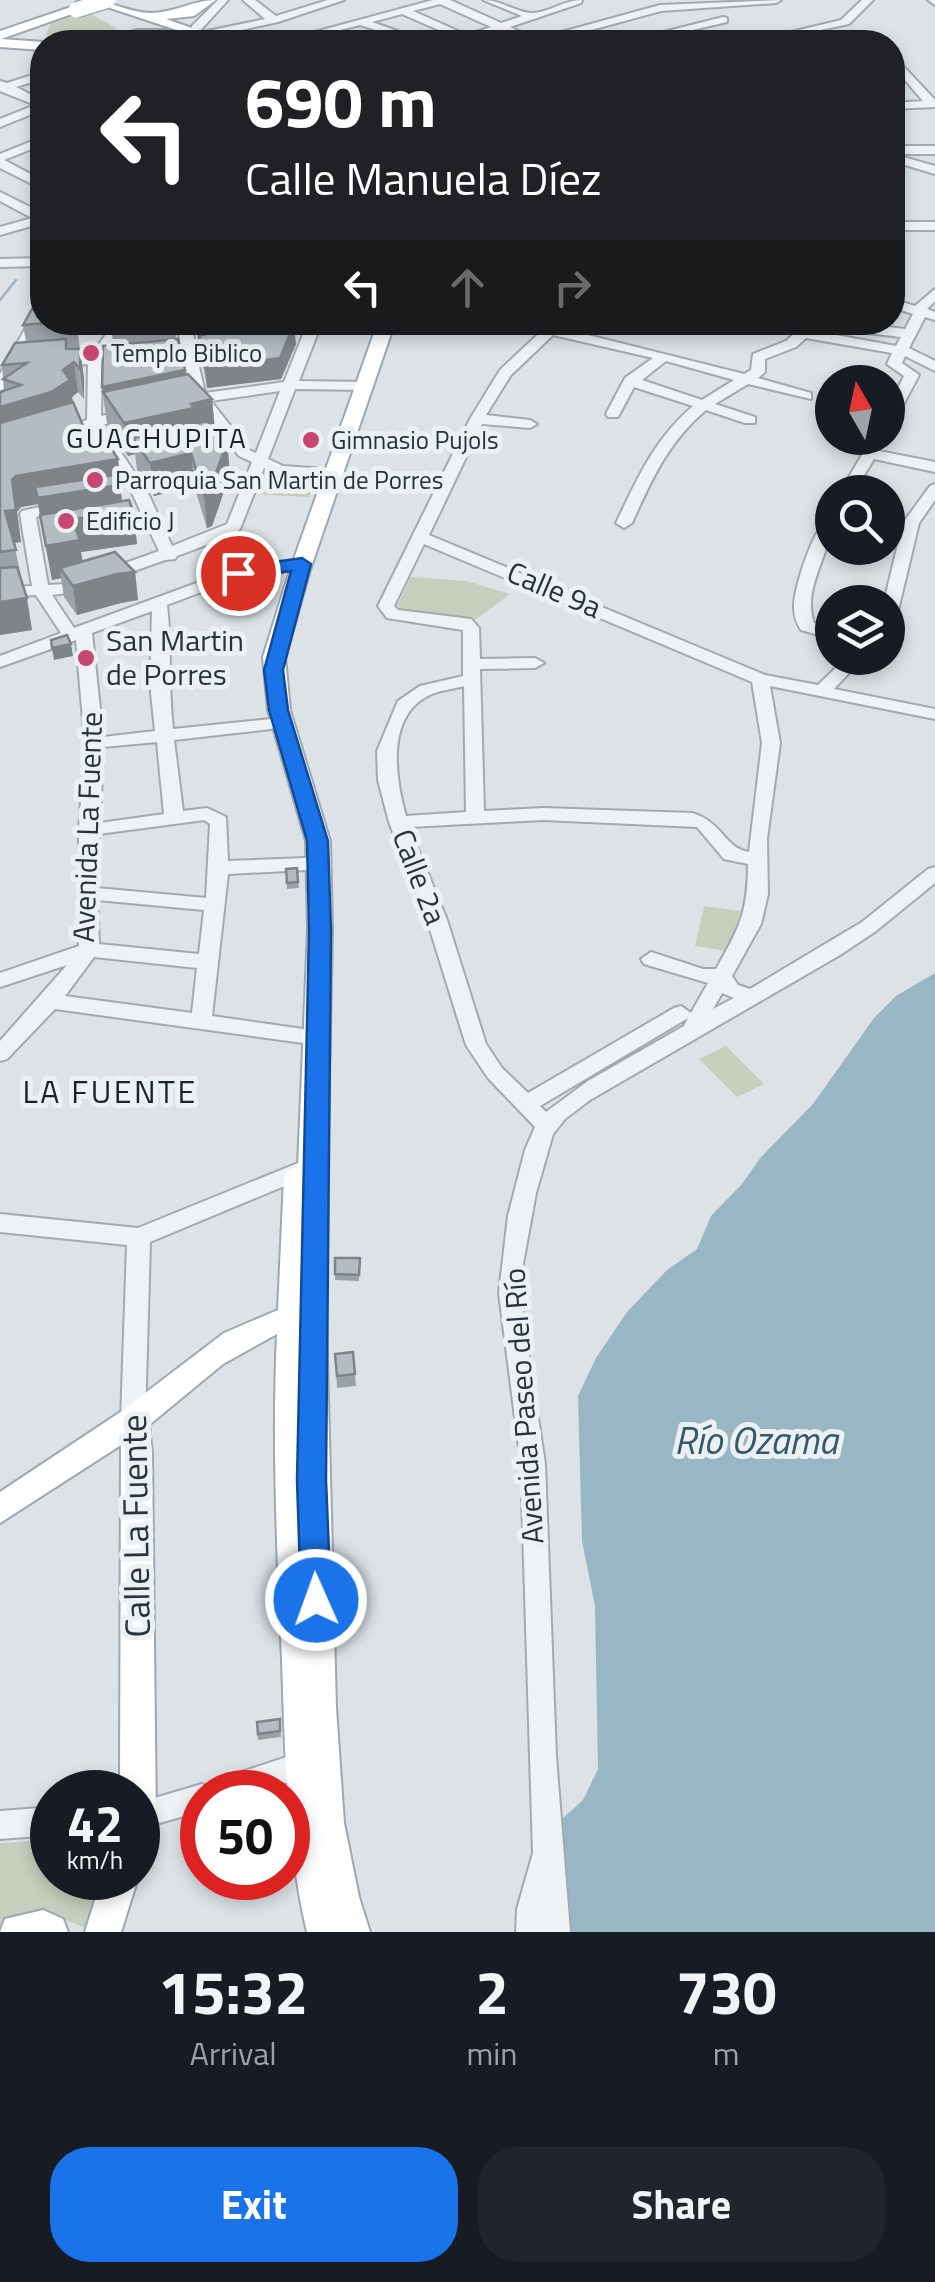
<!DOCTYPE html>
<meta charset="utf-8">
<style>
:root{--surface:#171b24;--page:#20242c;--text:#f1f3f6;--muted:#9ea1a6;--accent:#1a73e8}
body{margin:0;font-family:"Titillium Web",sans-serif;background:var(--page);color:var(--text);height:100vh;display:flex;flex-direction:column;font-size:38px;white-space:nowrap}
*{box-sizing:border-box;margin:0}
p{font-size:32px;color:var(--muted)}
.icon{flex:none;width:55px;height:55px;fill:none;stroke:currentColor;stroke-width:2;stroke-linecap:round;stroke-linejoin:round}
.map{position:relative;height:1932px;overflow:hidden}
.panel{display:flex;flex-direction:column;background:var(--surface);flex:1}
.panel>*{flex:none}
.banner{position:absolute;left:30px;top:30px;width:875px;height:305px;border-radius:40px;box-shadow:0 5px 15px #0003;background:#202124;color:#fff;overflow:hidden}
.needle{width:65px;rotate:351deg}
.buttons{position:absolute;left:815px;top:365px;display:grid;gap:20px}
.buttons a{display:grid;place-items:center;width:90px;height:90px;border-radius:50%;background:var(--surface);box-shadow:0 5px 15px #0003;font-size:50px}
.speed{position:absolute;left:30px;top:1770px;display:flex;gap:20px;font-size:50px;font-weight:700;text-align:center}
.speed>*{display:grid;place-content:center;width:130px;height:130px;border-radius:50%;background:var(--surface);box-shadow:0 5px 15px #0003;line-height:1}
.speed small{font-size:25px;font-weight:400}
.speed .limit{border:15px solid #d22;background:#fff;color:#111}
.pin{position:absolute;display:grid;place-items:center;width:85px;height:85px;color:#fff;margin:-42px;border:5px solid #fff;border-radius:50%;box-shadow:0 2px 10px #0007}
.me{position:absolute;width:110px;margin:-55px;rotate:358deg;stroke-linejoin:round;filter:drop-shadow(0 0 8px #0008)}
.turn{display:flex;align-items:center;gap:35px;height:210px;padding:0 50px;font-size:45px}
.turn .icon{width:130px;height:130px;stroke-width:2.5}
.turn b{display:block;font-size:70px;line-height:85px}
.lanes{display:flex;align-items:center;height:95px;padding:0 50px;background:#0003;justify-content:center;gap:50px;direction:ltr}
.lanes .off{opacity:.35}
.eta{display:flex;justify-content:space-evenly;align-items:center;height:170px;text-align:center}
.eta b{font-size:60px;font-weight:700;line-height:70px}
.cta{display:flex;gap:20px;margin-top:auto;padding:20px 50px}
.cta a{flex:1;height:115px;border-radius:40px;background:var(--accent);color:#fff;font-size:40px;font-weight:700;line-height:115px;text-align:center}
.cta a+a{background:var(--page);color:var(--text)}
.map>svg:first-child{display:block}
</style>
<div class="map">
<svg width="935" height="1932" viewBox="0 0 935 1932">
<rect width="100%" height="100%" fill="#dce2e6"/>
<path fill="#c6cfbe" d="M87 12 116 28 114 33C91 42 67 48 46 34L51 23Z
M263 470 320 474 309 497 252 494Z
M411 577 466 581 510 594 475 620 400 609 398 604Z
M704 906 740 911 731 952 695 946Z
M726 1046 764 1084 737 1097 699 1059Z
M52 1840V1878H109L86 1928 55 1916 0 1925V1843Z"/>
<path fill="#99b6c4" d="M935 973V1932H569L554 1882 563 1818 583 1800 598 1769 595 1606 582 1541 578 1396 596 1358 627 1312 667 1270 697 1249 711 1216 742 1184 761 1157 813 1104 874 1018 896 996Z"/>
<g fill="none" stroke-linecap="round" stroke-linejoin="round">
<path stroke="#99b6c4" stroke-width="2.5" d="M0 300 16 280"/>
<defs>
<path id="minor" d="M218 0H228L198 33 265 19 243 0H255L276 16 328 0H344L278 22 200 39 188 36 192 26Z
M433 0H450L501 23 522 16 483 0C501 0 517 13 532 13 548 13 564 0 582 0L581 3 510 27 536 39 660 5 781 0 776 3 661 11 547 42H526L500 31 473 42H452L457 38 402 14 372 22 428 42H414L360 25 301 40 296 37ZM440 4 491 27 467 35 413 11Z
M862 0H873L849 24 792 36 787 33 841 20Z
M928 0H935V5Z
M723 17 727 18V22L641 42H624Z
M892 54 935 100V107L892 109V103L923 101 892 65Z
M42 72V79L16 87 42 100V110L0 127V119L35 105 0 91V81L7 83Z
M42 137V145L4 160 42 180V189L0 168V154Z
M892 146H935V154H893L935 166V174L892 161Z
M0 192 42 213V223L0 235V227L32 218 0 201Z
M892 222H935V230H892Z
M42 258V266L0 267V259Z
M935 289V301L927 309 935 312V320L925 317 909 348 935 361V371L905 356 902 363 919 375 893 424 888 425V408L904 376 887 364 892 353 806 338 796 347 765 359V372L758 378 811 393V399L748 384 715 404 755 417V423H745L706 410C668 442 652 479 632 523L624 528 616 523C637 479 655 438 693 406L634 387 618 417H608L606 414 625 378 653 358 553 335 511 375 486 415 530 420 537 424 530 428 482 424 429 535 765 675 818 685 846 658H863L834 689 935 709V719L770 686 780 743 767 839 768 894 761 924 732 976 738 985 750 989 862 922 928 869 935 867V883L876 931 840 955 590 1100 565 1119 553 1134 536 1193 522 1269 523 1318 545 1464 556 1756 570 1932H516L517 1909 533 1853 521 1464 499 1293 508 1216 525 1150 535 1127 488 1078 466 1045 427 920 389 822 378 780 377 751 398 701 420 686 463 676V630L387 618 378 606 470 419 500 370 551 322H565L560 328 744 374 751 370 753 354 786 341 806 323 847 322 905 329 913 314 892 307V299L915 306ZM842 330 901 337 896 346 814 331ZM666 361 734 380 702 400 642 380ZM424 544 752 682 762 743 749 852C724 848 723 822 692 813L544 808 484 811 480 669 535 668 544 663 535 658 480 659 479 628 471 619 398 610 394 606ZM464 686 466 812 406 816C395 777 385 714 432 694 441 690 454 689 464 686ZM544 820 697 827 724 859 748 864C748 912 739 929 716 969H703L651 952 641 959 644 964 708 983 691 1013 681 1006 674 1008 528 1093 502 1068 486 1044 447 920 409 827ZM722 993 734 998 713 1009ZM688 1018 684 1026 588 1081 546 1112 540 1106Z
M42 307V322L7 387 0 391V374L35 311Z
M115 322H128L106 354 126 353 133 357 126 361 102 363 101 416 133 409 140 413 103 425 148 493 172 546 227 524 252 462 239 456 198 403 186 404 179 400 192 395 183 356 155 358 148 354 155 350 181 347 177 322H191L195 345 225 338 232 342 196 353 205 393 284 382 308 322H322L299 381 365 382 372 386 365 390 295 389 268 459 283 466 327 469V475H280L264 468 240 529 233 535 177 556 175 559 165 560 75 592 52 595 74 628 232 570 302 559 310 564 302 569 241 577 167 605C172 647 168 686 173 729L271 719 280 724 271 729 174 740 183 811 207 808 226 817 228 861 306 858 315 864 306 870 228 874 212 1016 303 1029 313 1036 303 1043 55 1009 7 1059 0 1061V1041L67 965 0 987V973L79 946V830L85 743 76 640 0 667V656L61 633 36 595 0 597V587L32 586 20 514 22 511 65 501 73 506 70 509 36 517 48 585 67 584 159 551 132 493 90 428 60 435 53 431 87 420 88 364 55 366 48 362 55 358 91 355ZM280 391 256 453 249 450 211 401ZM152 611 150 683 155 731 103 737 92 633ZM157 742 164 814 100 823 103 747ZM204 820 210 824 206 898 97 888 99 834ZM97 900 204 910 199 954 99 944ZM94 957 197 968 192 1013 65 996Z
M872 438H886L879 451 935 462V472L874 459 854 492H840Z
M935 484V500L919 523 896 619 888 624V602H884L903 523 930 486Z
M832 515C834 551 801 586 814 623L832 629V639L801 630C796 622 794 616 794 606 795 585 814 524 832 515Z
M298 1163 306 1165 309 1171 306 1177 150 1242 145 1420 142 1427 133 1430 124 1427 121 1420 127 1245 0 1232V1214L138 1228Z
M308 1750 318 1754 322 1763 318 1772 259 1792H202V1811L138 1829V1803L202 1784 208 1787 210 1782 220 1779Z
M52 1807V1835L0 1839V1811Z"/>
<path id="major" d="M86 0C109 0 130 13 151 13 177 12 194 0 216 0L194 16 166 19 232 42H213Z
M71 7 83 10 1 39 44 42 42 50 0 47V31Z
M137 30H170L177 34 170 38 99 42Z
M378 322H395L310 570 285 657 290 710 330 841 332 930 325 1282 336 1708 344 1823 359 1897 370 1932H307C286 1844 285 1750 282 1660 277 1551 272 1443 277 1334L223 1364 149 1425 152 1454 156 1824 151 1836 138 1841V1792H120L121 1445 0 1523V1492L119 1413 224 1333 278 1310 284 1177 288 1170 298 1167 308 930 306 841 268 710 263 657 290 570Z
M102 1878H138L121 1932H85Z
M43 1910 63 1919 68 1932H0L5 1919Z"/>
</defs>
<use href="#minor" stroke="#a2aaaf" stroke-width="4"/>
<use href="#major" stroke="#9da8b0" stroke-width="4"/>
<use href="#minor" fill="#eff2f4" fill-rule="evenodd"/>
<use href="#major" fill="#fff" fill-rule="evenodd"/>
<defs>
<path id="major-bridge" d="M76 10 108 0"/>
</defs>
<use href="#major-bridge" stroke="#9da8b0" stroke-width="18" stroke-linecap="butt"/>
<use href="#major-bridge" stroke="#fff" stroke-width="15"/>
</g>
<path fill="#9ba2a7" d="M42 322H89L78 334 84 379V399L78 392 72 397 73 402 87 435 118 459 122 490H120L122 501 133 511 137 544 81 552 83 561 135 572 138 600 121 603 77 615 64 597 61 578 52 580 38 504 21 507 17 512 21 542 14 543 32 630 0 635V392L4 391 2 365 26 342 23 325Z
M175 322 176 340 185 375 212 399 215 429 227 442 230 474 212 526 207 528 194 486 154 496 137 470 135 454 128 456 107 424 102 387 113 345 112 333Z
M196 322H227L228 329 296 344 281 379 207 388Z
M297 868 299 888 287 889 286 869Z
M335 1258H360L359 1281 335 1280Z
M335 1354 355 1374 356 1386 337 1388Z
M280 1719 281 1737 258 1740 257 1722Z"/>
<path fill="#7e8488" d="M76 322H89L78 334Z
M203 322H227L228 333 198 340 197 324Z
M294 324 296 344 281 379 207 388 205 368Z
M66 339 69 365 74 362 78 392 72 397 74 411 0 439V407L63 370Z
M80 349 84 379V399L80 369Z
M185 370 187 391 103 392 105 408 102 387Z
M212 399 215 432 133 438 135 454 128 456 124 423Z
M227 442 230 474 212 526 207 528 204 495Z
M191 453 194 486 154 496 150 463Z
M118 459 123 512 133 511 137 544 81 552 84 574 60 568 61 578 52 580 35 487 38 504 21 507 17 512 21 542 11 543 5 511 12 480 16 476Z
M135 572 138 600 121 603 77 615 73 586 117 574Z
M27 598 32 630 0 635V602Z
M71 644 73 656 54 660 52 648Z"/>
<path fill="#b4bcc2" stroke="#7e8488" stroke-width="2.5" d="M41 280 42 322H55L23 325 41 293Z
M119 322H175V327L112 333Z
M252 322 294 324 280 358 205 368 199 336Z
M66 339V349H80V369L74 362 63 370 70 380 51 392 0 407V392L21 385 3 379 27 363 2 365 15 343Z
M178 339 185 370 102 387 103 346Z
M188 374 212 399 191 404 194 408 124 423 103 392Z
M73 402 87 435 102 433 118 459 16 476 12 480 16 510 5 511 16 550 0 552V423Z
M207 421 227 442 209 493 204 495 191 453 150 463 133 438Z
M115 475 119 485 38 498 35 487Z
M129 500 133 511 72 519 80 540 46 546 40 515Z
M115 552 135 572 117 574 73 586 60 568Z
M17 567 27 598 0 602V568Z
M67 635 71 644 52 648 51 640Z
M297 868 298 882 287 883 286 869Z
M335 1258H360L359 1275 335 1274Z
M353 1352 355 1374 337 1376 335 1354Z
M280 1719V1731L258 1734 257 1722Z"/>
<path fill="#1a73e8" stroke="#114b97" stroke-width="2.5" d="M302 558 311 564 283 670 288 710 328 841 331 930 326 1480 331 1600 327 1609 316 1613 305 1609 301 1600 297 1480 309 930 307 841 269 710 264 670 291 571 238 579 229 573 238 567Z"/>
<g fill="#c54772" stroke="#ebf0f3" stroke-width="4">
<circle cx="91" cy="353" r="10"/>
<circle cx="311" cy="440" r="10"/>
<circle cx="95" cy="480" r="10"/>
<circle cx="66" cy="521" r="10"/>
<circle cx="86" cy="658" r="10"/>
</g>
<g text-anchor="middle" stroke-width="10" stroke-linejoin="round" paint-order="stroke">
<g font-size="25" fill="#27323b" stroke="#ebf0f3" text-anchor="start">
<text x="111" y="362">Templo Biblico</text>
<text x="331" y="449">Gimnasio Pujols</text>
<text x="115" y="489">Parroquia San Martin de Porres</text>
<text x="86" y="530">Edificio J</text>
</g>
<g font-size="28" letter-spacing="2.5" fill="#19232c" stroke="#ebf0f3">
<text x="157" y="448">GUACHUPITA</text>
</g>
<g font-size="30" fill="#27323b" stroke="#ebf0f3">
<text transform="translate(554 590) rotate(23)" y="10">Calle 9a</text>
<text transform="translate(88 827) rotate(-88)" y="10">Avenida La Fuente</text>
<text transform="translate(419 877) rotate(69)" y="10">Calle 2a</text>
<text transform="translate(524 1406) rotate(-94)" y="10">Avenida Paseo del Río</text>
</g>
<g font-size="30" fill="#27323b" stroke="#ebf0f3" text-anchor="start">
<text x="106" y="651">San Martin<tspan x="106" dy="34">de Porres</tspan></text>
</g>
<g font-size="32" letter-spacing="2.5" fill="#19232c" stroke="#ebf0f3">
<text x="110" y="1103">LA FUENTE</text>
</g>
<g font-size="35" fill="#27323b" stroke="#ebf0f3">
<text transform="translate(136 1526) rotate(-91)" y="12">Calle La Fuente</text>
</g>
<g font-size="38" font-style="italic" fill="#34586c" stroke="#ebf0f3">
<text x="756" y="1454">Río Ozama</text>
</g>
</g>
</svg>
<div class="buttons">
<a><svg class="needle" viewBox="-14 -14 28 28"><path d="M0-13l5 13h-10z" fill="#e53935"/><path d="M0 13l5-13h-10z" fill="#9ea1a6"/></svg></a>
<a><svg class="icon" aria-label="search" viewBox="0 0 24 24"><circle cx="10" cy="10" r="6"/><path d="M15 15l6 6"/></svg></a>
<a><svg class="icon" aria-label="layers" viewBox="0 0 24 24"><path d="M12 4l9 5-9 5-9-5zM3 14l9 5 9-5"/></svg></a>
</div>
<div class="speed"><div>42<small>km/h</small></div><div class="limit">50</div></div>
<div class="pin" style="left:238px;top:573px;background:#d93025"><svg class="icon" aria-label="arrive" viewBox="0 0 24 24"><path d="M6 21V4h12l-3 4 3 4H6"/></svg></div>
<svg class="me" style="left:316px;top:1600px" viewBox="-20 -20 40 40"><circle r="17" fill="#1a73e8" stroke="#fff" stroke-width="3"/><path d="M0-11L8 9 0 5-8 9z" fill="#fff"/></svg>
<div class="banner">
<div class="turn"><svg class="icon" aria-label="left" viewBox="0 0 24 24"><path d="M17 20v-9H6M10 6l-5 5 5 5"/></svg><div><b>690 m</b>Calle Manuela Díez</div></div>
<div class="lanes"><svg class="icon" aria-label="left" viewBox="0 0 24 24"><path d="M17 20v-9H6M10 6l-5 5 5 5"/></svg><svg class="icon off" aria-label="ahead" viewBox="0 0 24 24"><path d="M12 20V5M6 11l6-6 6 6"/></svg><svg class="icon off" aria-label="right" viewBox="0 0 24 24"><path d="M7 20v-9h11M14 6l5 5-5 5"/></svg></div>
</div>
</div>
<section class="panel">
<div class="eta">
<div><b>15:32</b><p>Arrival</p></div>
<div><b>2</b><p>min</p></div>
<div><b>730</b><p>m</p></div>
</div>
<div class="cta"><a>Exit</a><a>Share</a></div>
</section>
